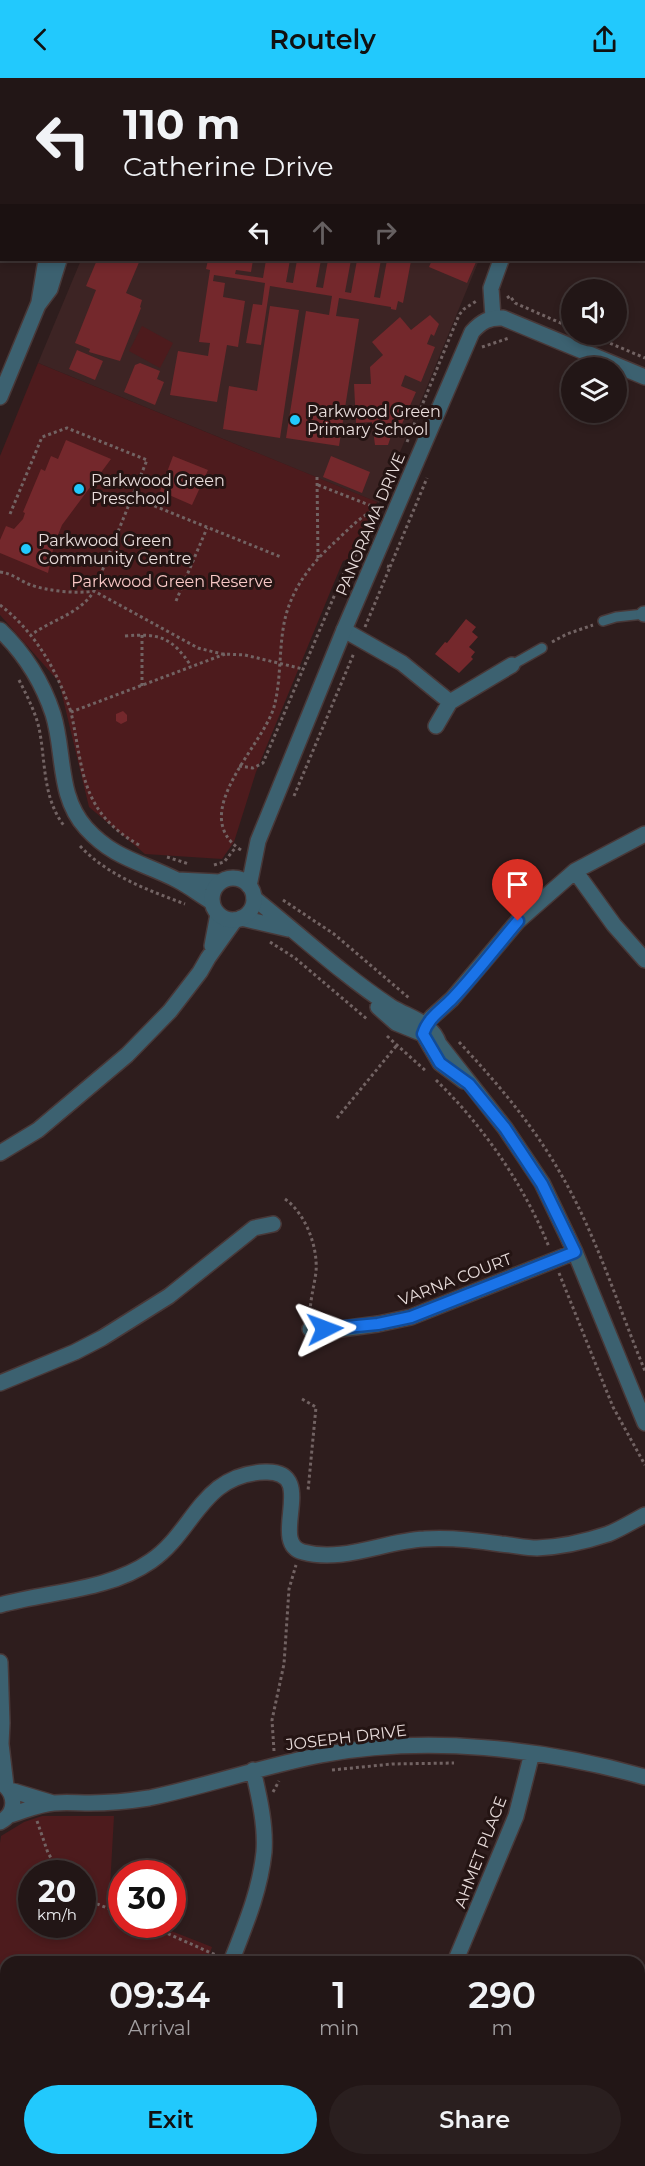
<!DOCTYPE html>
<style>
:root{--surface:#221616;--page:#2a1f1f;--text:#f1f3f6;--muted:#a29fa1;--line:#3f3535;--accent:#22c9fd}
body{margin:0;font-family:Montserrat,sans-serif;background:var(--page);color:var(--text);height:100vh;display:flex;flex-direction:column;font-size:22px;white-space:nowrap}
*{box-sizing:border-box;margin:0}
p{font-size:20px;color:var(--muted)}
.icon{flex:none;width:33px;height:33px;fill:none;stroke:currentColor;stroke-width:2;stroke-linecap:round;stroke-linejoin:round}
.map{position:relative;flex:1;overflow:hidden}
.sheet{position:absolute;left:0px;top:1878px;width:645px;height:210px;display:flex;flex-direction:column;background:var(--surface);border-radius:18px 18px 0 0;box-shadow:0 3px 9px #0003,0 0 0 2px var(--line)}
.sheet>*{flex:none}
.guide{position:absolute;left:0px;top:0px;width:645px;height:183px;box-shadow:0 3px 9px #0003,0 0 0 2px var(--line);background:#221616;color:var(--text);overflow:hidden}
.controls{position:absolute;left:561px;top:201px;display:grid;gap:12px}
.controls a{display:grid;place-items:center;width:66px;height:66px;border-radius:50%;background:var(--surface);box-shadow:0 3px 9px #0003,0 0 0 2px var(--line);font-size:30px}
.speed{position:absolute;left:18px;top:1782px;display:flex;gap:12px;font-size:30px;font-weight:700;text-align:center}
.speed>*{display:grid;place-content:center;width:78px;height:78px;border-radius:50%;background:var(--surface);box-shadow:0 3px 9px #0003,0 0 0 2px var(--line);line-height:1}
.speed small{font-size:15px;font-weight:400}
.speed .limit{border:9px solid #d22;background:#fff;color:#111}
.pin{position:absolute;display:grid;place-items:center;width:51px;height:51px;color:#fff;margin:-62px -26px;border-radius:50% 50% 50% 0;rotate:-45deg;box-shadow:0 0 6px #0007}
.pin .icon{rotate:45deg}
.me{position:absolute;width:66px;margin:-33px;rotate:87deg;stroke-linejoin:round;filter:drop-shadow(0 0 4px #0008)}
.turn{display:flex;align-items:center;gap:21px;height:126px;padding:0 24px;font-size:27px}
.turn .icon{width:78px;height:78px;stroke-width:2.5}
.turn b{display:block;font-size:42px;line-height:51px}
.lanes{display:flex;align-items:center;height:57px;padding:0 24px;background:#0003;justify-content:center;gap:30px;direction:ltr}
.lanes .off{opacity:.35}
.eta{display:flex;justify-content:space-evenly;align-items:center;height:102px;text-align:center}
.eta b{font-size:36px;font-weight:600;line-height:42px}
.button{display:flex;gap:12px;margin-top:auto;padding:12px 24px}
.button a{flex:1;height:69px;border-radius:36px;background:var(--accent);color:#111;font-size:24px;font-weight:600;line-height:69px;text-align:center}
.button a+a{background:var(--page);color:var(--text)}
header{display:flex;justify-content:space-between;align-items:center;height:78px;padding:0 24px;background:var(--accent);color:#111;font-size:27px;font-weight:600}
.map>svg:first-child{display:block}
</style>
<header><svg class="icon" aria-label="back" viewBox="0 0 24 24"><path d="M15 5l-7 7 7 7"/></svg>Routely<svg class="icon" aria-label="share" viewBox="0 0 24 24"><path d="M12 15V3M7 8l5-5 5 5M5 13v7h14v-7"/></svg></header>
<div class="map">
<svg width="645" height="2088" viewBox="0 0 645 2088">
<rect width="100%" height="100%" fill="#2e1d1d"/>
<path fill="#3d2424" d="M155 0H554L154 2Z
M81 182H479L379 425 38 285Z"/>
<path fill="#4d1b1d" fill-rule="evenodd" d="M142 248 173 265 160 290 129 273Z
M38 285 377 424 359 469 353 473 351 480 343 483 256 694 234 764 222 781 145 776 89 729 59 604 0 537V378Z
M42 1738H114L109 1827 121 1832 122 1846 156 1847 212 1869 207 1884H6V2082H140L137 2088H11L0 2083V1765L1 1758 24 1744ZM32 1796H82V1846H32Z
M299 2082H421L435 2088H313Z"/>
<path fill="#74282c" d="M97 182H140L126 215 142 222 140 229 141 230 120 283 89 274 90 271 75 265 96 212 86 208Z
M208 182H253L251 194 236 192 235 196 263 200 266 182H290L286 204 293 205 297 182H321L316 209 323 210 328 182H351L345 214 351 215 357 182H381L374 219 380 220 387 182 411 183 403 225 398 223 396 232 391 231V229L339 220 336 238 359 241 339 368 286 360 306 233 329 237 332 218 270 208 261 267 246 265 253 226 262 227 265 205 214 197 213 203 225 205 223 219 245 223 238 269 227 267 217 324 170 317 178 273 208 278 210 265 199 264 210 192 206 191Z
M432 182H471L476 184 467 205 429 189Z
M270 228 299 232 280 360 223 351 229 308 257 313Z
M430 237 439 246 434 258 431 256 427 266 435 269 421 304 405 297 401 308 416 314 401 348 394 345 390 354 392 355 388 367H375L372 344 356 345 354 306H371L370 289 383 277 372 264 400 239 411 252Z
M77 272 103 283 95 302 69 291Z
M140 285 160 293 157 301 164 304 155 327 124 314 135 287Z
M66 362 111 381 62 447 54 467 48 495 0 475V462L6 448 14 451 23 441 25 435 23 434 41 391 45 393 51 378 58 381Z
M173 378 208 392 192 427 160 413Z
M331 378 370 394 362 415 323 399Z
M466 541 476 549 472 554 478 559 469 569 475 574 471 579 473 581 459 595 435 576 445 564 447 565Z
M123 633 127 637V643L121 646 116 643V636Z"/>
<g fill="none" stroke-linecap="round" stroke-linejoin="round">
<defs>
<path id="service" d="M603 543 616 539 644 536
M512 587 542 570"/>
<path id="minor" d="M644 40H645
M0 143 2 144
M493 239 491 210 501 182
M644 536H645
M0 552C25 576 42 603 53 636 65 674 57 718 86 750 114 781 142 784 177 802 189 808 200 817 212 824
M344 552 402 585 450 624
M436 648 450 624 512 587
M575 793 614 847 645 882
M177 802 219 804
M254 820C299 856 342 896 390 928 409 940 431 943 439 966L505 1050 542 1105 575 1174 645 1345
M241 840 288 851
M212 868 218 836
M378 929 396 945 423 956 440 985 464 1003
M423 955 426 946 432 939 452 921 518 843 575 793 645 756
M0 1075 38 1052 127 977 170 933 200 894 208 880 235 842
M310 1251H341L378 1246 411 1239 575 1174
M0 1305 75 1274 102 1260 169 1218 254 1150 273 1146
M0 1527C50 1513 108 1513 151 1483 194 1454 201 1396 265 1394 320 1392 267 1465 303 1474 343 1485 384 1463 424 1461 450 1459 475 1462 501 1466 513 1467 526 1470 537 1470 561 1469 587 1463 608 1456 621 1451 633 1443 645 1437
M0 1584 2 1645 1 1666 6 1708
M0 1704C16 1714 18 1735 0 1744
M10 1712 53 1725
M10 1737C24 1733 39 1726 54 1725 66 1724 78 1725 90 1725 109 1725 130 1723 149 1720 207 1708 263 1688 321 1677 427 1657 542 1670 645 1699
M231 1884C245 1848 260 1813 264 1774 266 1747 259 1718 253 1692
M455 1884 516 1738 532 1675
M639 2008 645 1997
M639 2056 645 2040
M613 2088 616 2082"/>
<path id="tertiary" d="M131 2 132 0
M39 224 46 182
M0 319 38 227 50 211 59 182
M212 821a21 21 0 1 1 42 0a21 21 0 1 1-42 0Z
M249 808 258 763 344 552 472 254C481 244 489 239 503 240L645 299"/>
</defs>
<use href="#service" stroke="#483838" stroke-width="12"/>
<use href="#minor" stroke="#483838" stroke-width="18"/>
<use href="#tertiary" stroke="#483838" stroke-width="18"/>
<path stroke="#726363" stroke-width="3" stroke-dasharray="3 3" stroke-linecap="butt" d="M592 0H596
M644 21 645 22
M507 220 510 218 515 225 572 250
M588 256 645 280
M482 269 509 260
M407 364 459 237 464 231 478 222
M317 399 318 480
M318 407 377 430
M132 419 281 479
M10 436 42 359 67 350 147 382 94 513C80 536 51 542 31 557
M390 489 427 400
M0 494C12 495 20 503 31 507 47 513 77 516 94 513L198 570 222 576 245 577 303 591
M176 523 207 450
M0 527C35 554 57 592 71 634
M365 549 390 489 387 488
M125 558C159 555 172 559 191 588
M552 564 567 556 593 547
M19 602C27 618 35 633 39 650 46 684 42 720 65 749
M142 608V556
M239 688 253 690 263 685 347 488 357 475 362 477
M294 718 354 575
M139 767C80 733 84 694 71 634L225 576
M80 768C108 798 148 812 185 826
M241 772C186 736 263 668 274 629 283 596 277 556 290 525 299 501 317 480 336 463 350 450 361 437 379 430
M167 779 189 786
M214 787 224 784 236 769
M283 822 334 856 409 920
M270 864 295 880 368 942
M387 958 427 994
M459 964C499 1007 533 1047 562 1098 597 1159 618 1228 645 1293
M436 1002C484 1049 524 1107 549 1169
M337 1040 397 967
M285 1121C306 1136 318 1169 316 1194 314 1209 310 1222 310 1237
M559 1195 613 1329 645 1387
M302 1321 316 1329 308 1413
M274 1673 272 1642 284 1586 289 1511 296 1487
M332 1692 392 1686 454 1685
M273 1714 279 1703
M37 1743 48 1775 61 1796
M82 1816 90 1823 122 1836
M146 1846 218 1878
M639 1963 645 1948
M587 2088 589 2082
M634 2088 636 2082"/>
<use href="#service" stroke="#3c6170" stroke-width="9"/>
<use href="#minor" stroke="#3c6170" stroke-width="15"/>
<use href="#tertiary" stroke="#3c6170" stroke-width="15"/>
</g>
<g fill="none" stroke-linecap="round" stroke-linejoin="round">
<defs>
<path id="route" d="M325 1251 378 1246 411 1239 575 1174 542 1106 505 1050 469 1006 440 985 423 956C428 940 440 933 452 921 475 897 496 869 518 843"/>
</defs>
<use href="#route" stroke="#114b97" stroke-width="15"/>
<use href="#route" stroke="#1a73e8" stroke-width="10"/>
</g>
<g fill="#22c9fd" stroke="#241413" stroke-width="2">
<circle cx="295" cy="342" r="6"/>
<circle cx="79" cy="411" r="6"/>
<circle cx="26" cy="471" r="6"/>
</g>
<g text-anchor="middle" stroke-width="6" stroke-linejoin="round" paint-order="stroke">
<g font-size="16" fill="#e8dcdb" stroke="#241413" text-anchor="start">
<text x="307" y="339">Parkwood Green<tspan x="307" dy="18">Primary School</tspan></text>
<text x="91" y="408">Parkwood Green<tspan x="91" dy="18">Preschool</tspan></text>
<text x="38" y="468">Parkwood Green<tspan x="38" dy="18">Community Centre</tspan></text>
</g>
<g font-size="16" fill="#e8dcdb" stroke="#241413">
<text transform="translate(370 446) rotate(-67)" y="6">PANORAMA DRIVE</text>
<text transform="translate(455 1201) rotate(-21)" y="6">VARNA COURT</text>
<text transform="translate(346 1659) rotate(-7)" y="6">JOSEPH DRIVE</text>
<text transform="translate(480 1774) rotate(-69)" y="6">AHMET PLACE</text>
</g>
<g font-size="16" fill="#f8c8c6" stroke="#241413">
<text x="172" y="509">Parkwood Green Reserve</text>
</g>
</g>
</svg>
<div class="controls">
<a><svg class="icon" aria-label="sound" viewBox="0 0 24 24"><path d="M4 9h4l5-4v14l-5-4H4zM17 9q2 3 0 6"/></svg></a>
<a><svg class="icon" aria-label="layers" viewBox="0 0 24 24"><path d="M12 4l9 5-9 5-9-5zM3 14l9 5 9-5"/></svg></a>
</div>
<div class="speed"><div>20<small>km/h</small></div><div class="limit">30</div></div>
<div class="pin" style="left:518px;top:843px;background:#d93025"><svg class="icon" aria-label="arrive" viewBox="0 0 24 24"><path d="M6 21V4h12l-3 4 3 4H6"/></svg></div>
<svg class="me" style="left:325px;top:1251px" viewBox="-20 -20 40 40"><path d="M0-17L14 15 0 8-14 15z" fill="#1a73e8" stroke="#fff" stroke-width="4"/></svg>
<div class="guide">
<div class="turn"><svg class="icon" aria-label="left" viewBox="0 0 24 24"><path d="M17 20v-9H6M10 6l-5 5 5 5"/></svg><div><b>110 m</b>Catherine Drive</div></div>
<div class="lanes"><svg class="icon" aria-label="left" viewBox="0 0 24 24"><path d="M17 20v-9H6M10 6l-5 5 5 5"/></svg><svg class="icon off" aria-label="ahead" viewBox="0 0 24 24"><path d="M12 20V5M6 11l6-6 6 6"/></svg><svg class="icon off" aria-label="right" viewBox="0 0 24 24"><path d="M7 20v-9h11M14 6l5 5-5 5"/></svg></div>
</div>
<section class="sheet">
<div class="eta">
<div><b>09:34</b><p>Arrival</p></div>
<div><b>1</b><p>min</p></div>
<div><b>290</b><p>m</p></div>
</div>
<div class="button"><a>Exit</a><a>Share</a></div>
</section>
</div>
